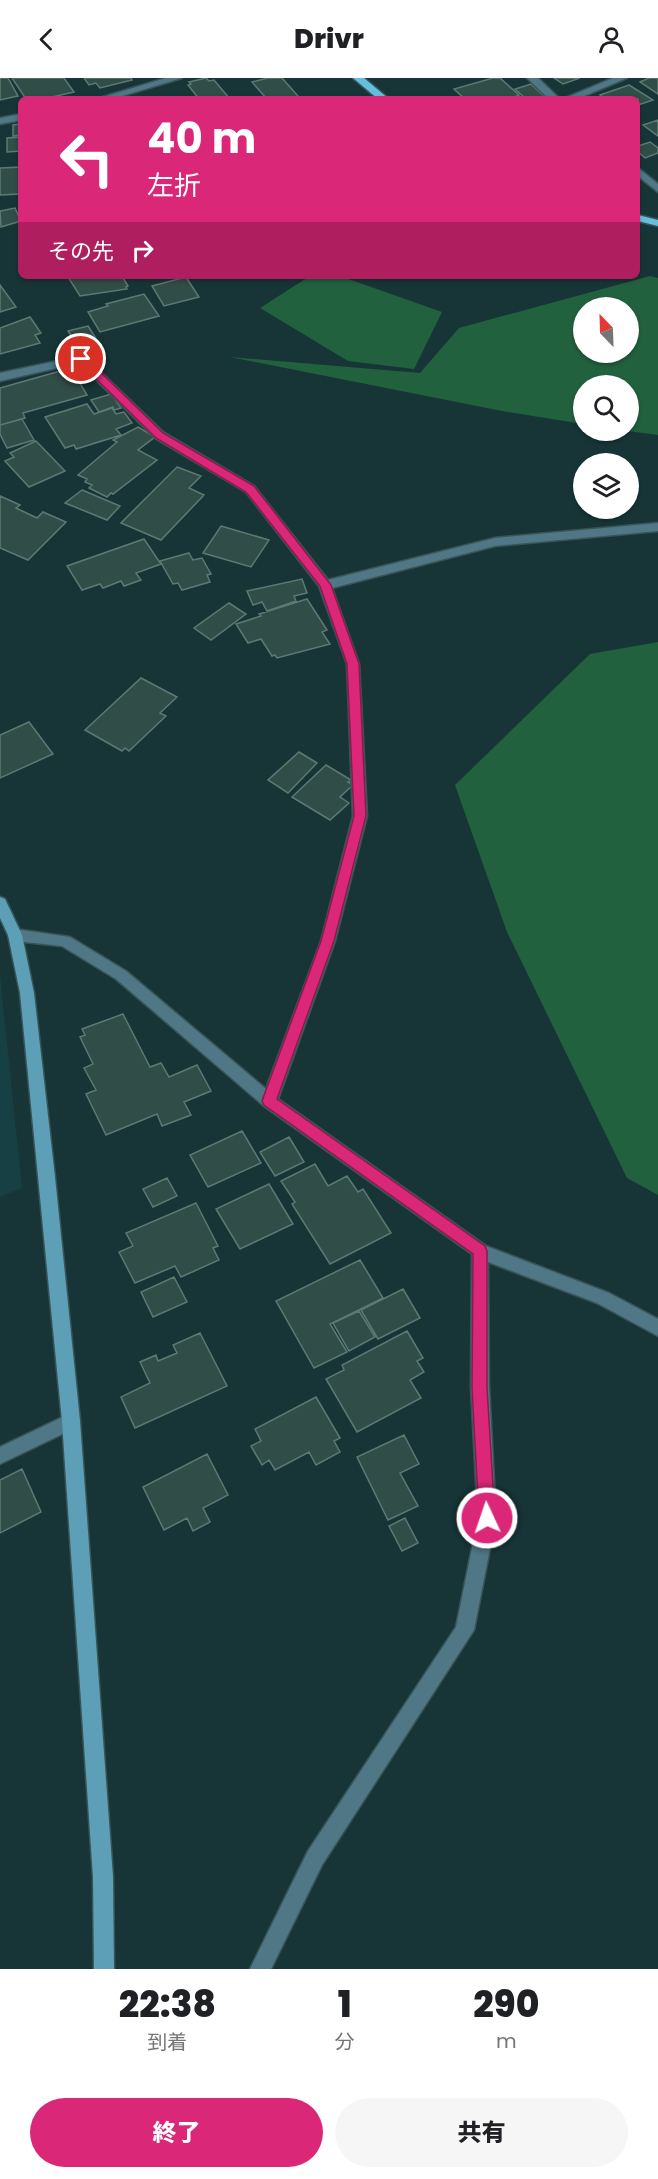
<!DOCTYPE html>
<html lang="ja">
<meta charset="utf-8">
<style>
:root{--surface:#fff;--page:#f6f6f6;--text:#202124;--muted:#757577;--accent:#db2777}
body{margin:0;font-family:Poppins,"Noto Sans JP",sans-serif;background:var(--page);color:var(--text);height:100vh;display:flex;flex-direction:column;font-size:22px;white-space:nowrap}
*{box-sizing:border-box;margin:0}
p{font-size:20px;color:var(--muted)}
.icon{flex:none;width:33px;height:33px;fill:none;stroke:currentColor;stroke-width:2;stroke-linecap:round;stroke-linejoin:round}
.map{position:relative;height:1891px;overflow:hidden}
.side{display:flex;flex-direction:column;background:var(--surface);flex:1}
.side>*{flex:none}
.banner{position:absolute;left:18px;top:18px;width:622px;height:183px;border-radius:9px;box-shadow:0 2px 4px #0004;background:#db2777;color:#fff;overflow:hidden}
.needle{width:39px;rotate:337deg}
.buttons{position:absolute;left:573px;top:219px;display:grid;gap:12px}
.buttons a{display:grid;place-items:center;width:66px;height:66px;border-radius:50%;background:var(--surface);box-shadow:0 2px 4px #0004;font-size:30px}
.pin{position:absolute;display:grid;place-items:center;width:51px;height:51px;color:#fff;margin:-26px;border:3px solid #fff;border-radius:50%;box-shadow:0 2px 6px #0007}
.me{position:absolute;width:66px;margin:-33px;rotate:357deg;stroke-linejoin:round;filter:drop-shadow(0 0 4px #0008)}
.turn{display:flex;align-items:center;gap:21px;height:126px;padding:0 30px;font-size:27px}
.turn .icon{width:78px;height:78px;stroke-width:2.5}
.turn b{display:block;font-size:42px;line-height:51px}
.then{display:flex;align-items:center;height:57px;padding:0 30px;background:#0003;gap:12px;font-size:22px}
.eta{display:flex;justify-content:space-evenly;align-items:center;height:102px;text-align:center}
.eta b{font-size:36px;font-weight:800;line-height:42px}
.button{display:flex;gap:12px;margin-top:auto;padding:12px 30px}
.button a{flex:1;height:69px;border-radius:36px;background:var(--accent);color:#fff;font-size:24px;font-weight:800;line-height:69px;text-align:center}
.button a+a{background:var(--page);color:var(--text)}
header{display:flex;justify-content:space-between;align-items:center;height:78px;padding:0 30px;background:var(--surface);font-size:27px;font-weight:800}
.map>svg:first-child{display:block}
</style>
<header><svg class="icon" aria-label="back" viewBox="0 0 24 24"><path d="M15 5l-7 7 7 7"/></svg>Drivr<svg class="icon" aria-label="person" viewBox="0 0 24 24"><circle cx="12" cy="8" r="4"/><path d="M4 21q1-7 8-7t8 7"/></svg></header>
<div class="map">
<svg width="658" height="1891" viewBox="0 0 658 1891">
<rect width="100%" height="100%" fill="#173537"/>
<path fill="#164043" d="M0 897 22 1110 0 1119Z"/>
<path fill="#21613e" fill-rule="evenodd" d="M310 198H340L442 234 414 291 348 283 260 230Z
M650 198 658 200V357L628 353V308H584L583 346 502 333 230 279 420 295 459 250ZM584 230H628V274H584Z
M658 564V1117L627 1100 507 854 455 707 590 576Z"/>
<path fill="#314d47" stroke="#5c7a73" stroke-width="1.5" d="M0 0H8L18 18 0 22Z
M12 0H64L74 14 43 21H26Z
M84 0H131L132 2 100 10 96 5 89 7Z
M206 0 209 3 214 2 230 21H199L188 7 191 6 189 4Z
M268 0H282L298 18 286 21H267L252 4Z
M493 0H500L519 17 510 21H465L454 11Z
M554 0H580L563 6Z
M649 0H658V16L640 4Z
M531 6 545 19 526 21 515 11Z
M629 7 653 22 638 27V21H595L603 19 600 17Z
M658 42V58L643 47Z
M21 46V57L13 58V47Z
M21 59V73L7 74V60Z
M650 64 658 70V75L645 80 638 74V68Z
M21 89V116L0 117V90Z
M15 130 21 143 1 149 0 133Z
M122 198 128 208 126 209 127 211 80 218 68 199Z
M186 199 199 219 164 228 152 208Z
M0 207 16 229 0 234Z
M144 216 159 238 100 254 88 234 108 228 106 226Z
M30 239 41 255 35 257 40 265 0 276V250Z
M88 248 97 262 77 267 68 253Z
M71 290 87 317 23 335 25 340 0 347V310Z
M111 316 121 330 114 332 113 329 99 334 91 322Z
M87 326 94 336 112 330 116 336 124 334 132 345 116 351 121 357 76 371 74 367 65 370 45 339Z
M22 341 34 362 7 370 0 356V347Z
M138 349 155 359 138 372 157 382 113 416 111 415 107 419 89 410 92 407 85 404 87 401 78 397 117 364 113 362Z
M36 363 65 393 29 409 5 383 14 379 10 375Z
M177 389 201 398 189 410 204 417 161 462 121 445Z
M82 412 120 428 107 442 65 425Z
M0 418 20 427 16 430 37 440 43 434 66 444 28 482 0 470Z
M221 448 269 462 251 489 203 475Z
M144 461 161 486 136 495 141 502 124 508 121 503 103 510 100 506 82 512 67 488Z
M189 475 193 482 202 480 211 496 207 497 210 504 182 512 178 505 173 506 160 483Z
M302 501 307 515 294 518 296 523 267 533 262 524 253 527 247 513Z
M307 521 327 552 322 554 330 566 277 580 275 577 272 578 261 561 248 565 236 546 261 538 259 536Z
M229 525 246 536 211 562 194 550Z
M141 600 177 619 160 635 166 638 129 673 125 670 122 673 85 652Z
M29 644 53 676 0 700V657Z
M299 674 317 685 288 715 268 702Z
M326 687 351 702 348 704 353 707 340 719 349 725 330 742 292 719Z
M123 936 150 989 161 985 169 999 197 987 211 1013 184 1024 191 1037 162 1048 157 1036 106 1057 86 1016 96 1012 84 990 93 986 80 959 85 957 82 951Z
M242 1053 261 1085 208 1109 190 1077Z
M289 1059 304 1084 275 1098 260 1074Z
M315 1086 328 1108 347 1098 358 1114 363 1111 391 1155 330 1186 292 1126 295 1124 281 1103Z
M167 1100 177 1118 153 1129 143 1111Z
M269 1106 293 1146 240 1171 216 1131Z
M196 1125 218 1168 213 1170 219 1182 181 1199 175 1188 135 1205 119 1174 133 1168 126 1155Z
M360 1182 383 1220 330 1246 347 1274 314 1290 276 1223Z
M174 1199 187 1224 153 1239 141 1214Z
M403 1211 420 1240 378 1261 361 1232Z
M359 1233 375 1259 349 1273 333 1245Z
M407 1253 423 1280 417 1283 424 1294 410 1302 421 1320 357 1354 326 1301 344 1292 342 1287Z
M200 1255 227 1308 135 1350 121 1319 150 1305 140 1284 156 1277 158 1283 177 1275 173 1267Z
M316 1319 340 1360 334 1363 340 1374 316 1387 309 1374 275 1392 269 1382 262 1387 251 1368 261 1363 255 1351Z
M404 1357 419 1386 400 1395 418 1428 388 1442 357 1379Z
M207 1376 228 1417 203 1430 210 1444 193 1453 187 1440 164 1452 143 1409Z
M22 1391 41 1434 0 1455V1402Z
M405 1440 418 1465 402 1473 389 1448Z"/>
<g fill="none" stroke-linecap="round" stroke-linejoin="round">
<defs>
<path id="street" d="M166 0H182L112 21H96Z
M527 0H538L560 21H549Z
M613 0H627L577 21H563Z
M21 36V42L0 46V40Z
M638 90 658 106V114L638 98Z
M81 278 85 279 163 354 254 408 328 502 495 460 658 445V453L495 468 332 510 359 586 367 738 335 863 278 1021 486 1168 609 1215 658 1241V1258L597 1225 488 1184 489 1309 496 1440 474 1552 322 1787 271 1891H250L308 1773 456 1549 478 1440 471 1309 472 1176 264 1028 116 901 62 868 15 863 10 861 8 857 10 853 15 851 70 859 126 893 266 1011 321 863 353 738 347 586 319 508 246 414 155 360 79 285 0 303V295Z
M71 1335 77 1337 80 1343 77 1349 0 1386V1369Z"/>
<path id="secondary" d="M0 819 5 821 22 857 34 915 55 1099 80 1343 113 1799 114 1891H94L93 1799 62 1343 20 915 8 857 0 840Z"/>
<path id="primary" d="M353 0H364L389 21H378Z
M638 137 658 142V148L638 143Z"/>
</defs>
<use href="#street" stroke="#385456" stroke-width="3"/>
<use href="#secondary" stroke="#385456" stroke-width="3"/>
<use href="#primary" stroke="#385456" stroke-width="3"/>
<use href="#street" fill="#4f7786" fill-rule="evenodd"/>
<use href="#secondary" fill="#5d9fb7" fill-rule="evenodd"/>
<use href="#primary" fill="#66bedd" fill-rule="evenodd"/>
</g>
<path fill="#db2777" stroke="#8e194d" stroke-width="1.5" d="M81 278 85 279 163 355 254 408 331 507 359 586 366 738 334 863 277 1021 485 1168 487 1173V1310L495 1440 493 1446 487 1448 482 1446 479 1440 472 1310 473 1176 264 1027 262 1023 321 863 354 738 347 586 320 508 246 414 156 360 78 283V279Z"/>
</svg>
<div class="buttons">
<a><svg class="needle" viewBox="-14 -14 28 28"><path d="M0-13l5 13h-10z" fill="#e53935"/><path d="M0 13l5-13h-10z" fill="#757577"/></svg></a>
<a><svg class="icon" aria-label="search" viewBox="0 0 24 24"><circle cx="10" cy="10" r="6"/><path d="M15 15l6 6"/></svg></a>
<a><svg class="icon" aria-label="layers" viewBox="0 0 24 24"><path d="M12 4l9 5-9 5-9-5zM3 14l9 5 9-5"/></svg></a>
</div>
<div class="pin" style="left:81px;top:281px;background:#d93025"><svg class="icon" aria-label="arrive" viewBox="0 0 24 24"><path d="M6 21V4h12l-3 4 3 4H6"/></svg></div>
<svg class="me" style="left:487px;top:1440px" viewBox="-20 -20 40 40"><circle r="17" fill="#db2777" stroke="#fff" stroke-width="3"/><path d="M0-11L8 9 0 5-8 9z" fill="#fff"/></svg>
<div class="banner">
<div class="turn"><svg class="icon" aria-label="left" viewBox="0 0 24 24"><path d="M17 20v-9H6M10 6l-5 5 5 5"/></svg><div><b>40 m</b>左折</div></div>
<div class="then">その先<svg class="icon" aria-label="right" viewBox="0 0 24 24"><path d="M7 20v-9h11M14 6l5 5-5 5"/></svg></div>
</div>
</div>
<section class="side">
<div class="eta">
<div><b>22:38</b><p>到着</p></div>
<div><b>1</b><p>分</p></div>
<div><b>290</b><p>m</p></div>
</div>
<div class="button"><a>終了</a><a>共有</a></div>
</section>
